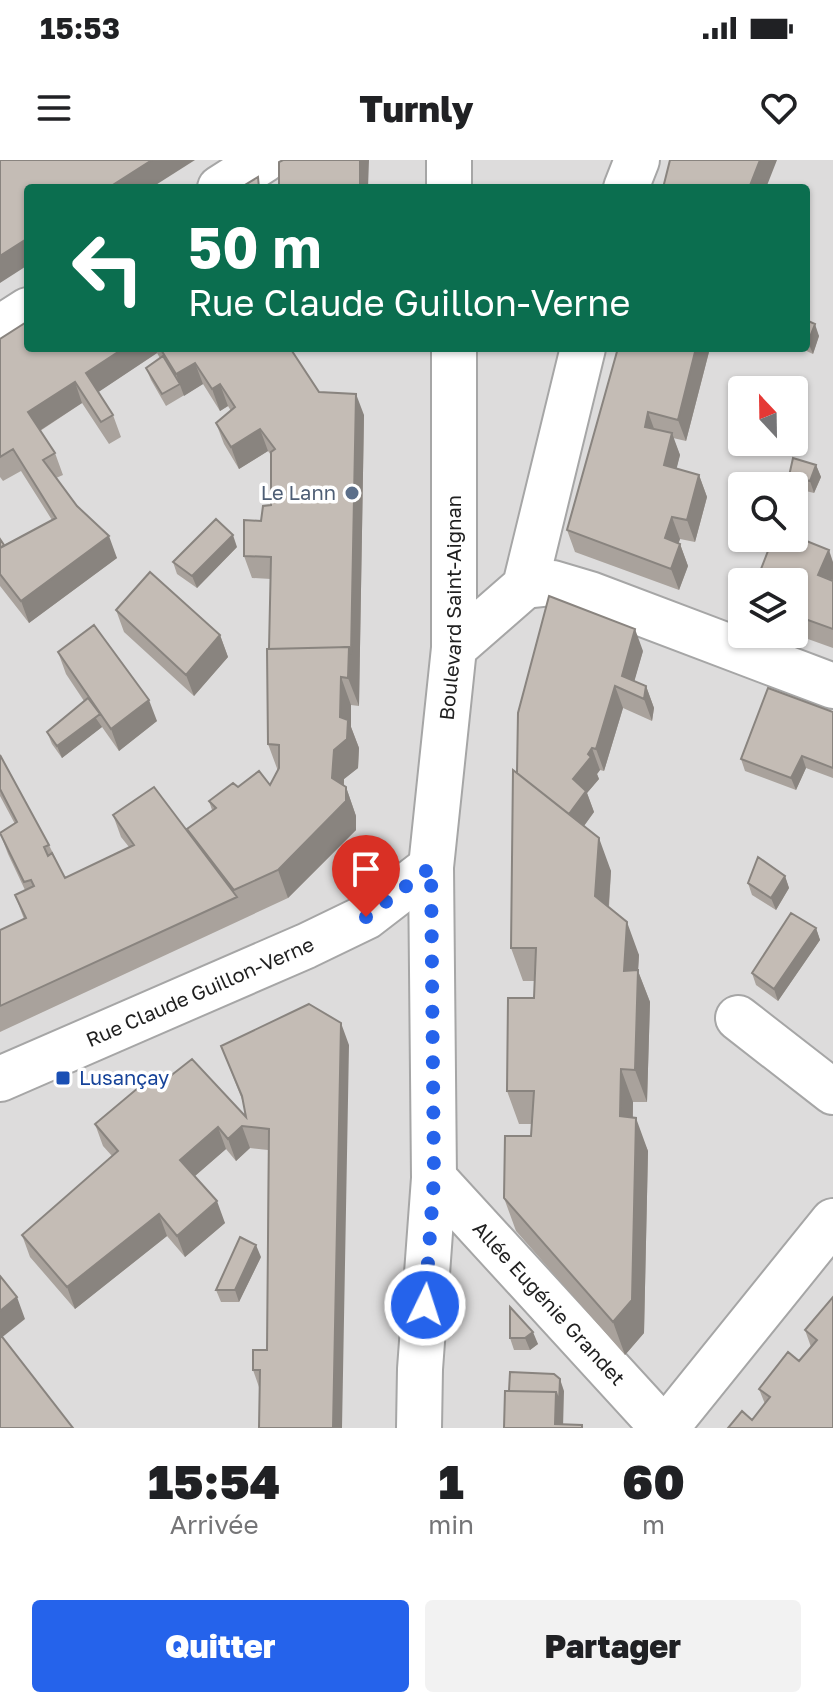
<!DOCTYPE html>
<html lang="fr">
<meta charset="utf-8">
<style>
:root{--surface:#fff;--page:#f2f2f2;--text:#202124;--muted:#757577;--accent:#2563eb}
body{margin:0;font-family:"Golos Text",sans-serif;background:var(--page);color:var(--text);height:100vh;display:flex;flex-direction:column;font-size:30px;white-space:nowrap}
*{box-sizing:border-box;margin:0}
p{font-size:26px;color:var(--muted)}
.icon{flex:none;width:44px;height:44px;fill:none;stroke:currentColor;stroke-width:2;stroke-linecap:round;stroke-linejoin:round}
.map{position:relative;height:1268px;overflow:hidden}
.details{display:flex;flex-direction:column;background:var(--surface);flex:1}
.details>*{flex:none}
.guide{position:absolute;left:24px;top:24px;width:786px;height:168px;border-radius:8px;box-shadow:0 2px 6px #0004;background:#0b6e4f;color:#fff;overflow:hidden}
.needle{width:52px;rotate:338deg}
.tools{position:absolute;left:728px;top:216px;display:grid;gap:16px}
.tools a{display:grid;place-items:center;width:80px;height:80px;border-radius:8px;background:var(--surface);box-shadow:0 2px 6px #0004;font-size:40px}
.pin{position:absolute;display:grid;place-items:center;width:68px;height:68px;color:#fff;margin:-82px -34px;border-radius:50% 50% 50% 0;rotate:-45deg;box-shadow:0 0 8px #0007}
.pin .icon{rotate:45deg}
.me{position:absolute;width:88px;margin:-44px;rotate:4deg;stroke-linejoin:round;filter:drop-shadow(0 0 6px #0008)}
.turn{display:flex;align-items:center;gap:28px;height:168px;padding:0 32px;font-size:36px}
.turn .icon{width:104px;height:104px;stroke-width:2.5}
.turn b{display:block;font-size:56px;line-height:68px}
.eta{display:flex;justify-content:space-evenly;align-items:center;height:136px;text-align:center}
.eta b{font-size:48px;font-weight:800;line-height:56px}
.button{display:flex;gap:16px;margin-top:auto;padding:16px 32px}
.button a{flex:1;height:92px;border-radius:8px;background:var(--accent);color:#fff;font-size:32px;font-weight:800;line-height:92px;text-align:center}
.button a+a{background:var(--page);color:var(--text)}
.status{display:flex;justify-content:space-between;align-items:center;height:56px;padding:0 40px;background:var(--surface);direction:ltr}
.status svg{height:22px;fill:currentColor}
header{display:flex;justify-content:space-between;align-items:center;height:104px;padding:0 32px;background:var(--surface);font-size:36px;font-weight:800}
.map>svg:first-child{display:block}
</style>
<div class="status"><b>15:53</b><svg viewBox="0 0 49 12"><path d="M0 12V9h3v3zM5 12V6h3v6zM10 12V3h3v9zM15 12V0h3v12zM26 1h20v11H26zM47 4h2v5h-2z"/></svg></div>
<header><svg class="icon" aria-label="menu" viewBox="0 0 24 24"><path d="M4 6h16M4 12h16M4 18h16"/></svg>Turnly<svg class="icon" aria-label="heart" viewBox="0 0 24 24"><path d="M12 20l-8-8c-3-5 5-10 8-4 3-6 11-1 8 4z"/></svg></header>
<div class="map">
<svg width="833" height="1268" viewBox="0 0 833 1268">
<rect width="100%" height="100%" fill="#f0ece6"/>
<path fill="#dddcdc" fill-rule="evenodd" d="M0 0H833V1268H0ZM28 28H806V188H28ZM742 230H794V282H742ZM742 326H794V378H742ZM742 422H794V474H742Z"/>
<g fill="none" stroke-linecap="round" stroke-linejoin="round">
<defs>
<g id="minor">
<path d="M449 0V28"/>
<path d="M220 28 264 0"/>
<path d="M626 28 637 0"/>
<path d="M0 168 28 150"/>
<path d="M525 426 553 423 590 434 833 526"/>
<path d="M454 488 525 426 583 188"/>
<path d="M738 858 833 932"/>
<path id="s1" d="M0 919 306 786 366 757 431 707"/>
<path id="s2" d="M434 1018 663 1268"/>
<path id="s3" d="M419 1268 420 1209 434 1018 431 707 454 488V188"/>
<path d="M666 1268 833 1061"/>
</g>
</defs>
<use href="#minor" stroke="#a6a6a6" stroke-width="48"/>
<use href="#minor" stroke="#fff" stroke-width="44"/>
</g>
<path fill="#a9a29c" d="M806 160 819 176 813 194 800 188H806Z
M0 179 28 188H290L319 232 364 255 359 546 351 545V567L359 588 358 608 344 619V626L346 627 356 656V670L288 738 0 872V770L24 759 15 735 25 730 8 694 0 673 15 664 0 636V595L49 685 65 718 129 687 121 677 113 655 188 671 212 650 209 641 238 627 270 625 278 611 268 584 271 419 252 418 244 396 261 361 271 345V295L268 291 239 309 224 284 216 263 231 251 228 246 220 251 203 224 166 246 151 220 146 208 160 198 157 193 98 232 113 255 121 277 109 284 82 243 40 271 55 293 63 315 56 318 117 398 29 463 0 426V379L4 385 52 360 21 311 3 321 0 317Z
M618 188H710L686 281 673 278 680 295 676 309 699 315 707 337 695 382 680 379 678 384H680L688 406 679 430 575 392 567 370Z
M816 305 821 317 814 333 794 328 789 316Z
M237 387 197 428 177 414 173 402Z
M833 402V488L794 474V422Z
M116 450 220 475 228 497 194 536 124 472Z
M643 491 634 521 646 526 654 548 652 561 623 548 604 611 600 610 597 614 599 619 587 633 594 652 584 666 611 711 609 747 639 795 638 811 650 842 647 942H633V958L648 991 644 1173 625 1195 516 1071 504 1038 531 976 532 964H519L507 931 534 838 535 821H523L511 788 517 613Z
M58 492 157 561 119 591 102 567 62 598 52 584 47 572 84 541 66 514Z
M833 552V618L806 608 796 630 745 611 741 599Z
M785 716 789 728 776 750 752 735 748 723Z
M816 768 820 780 778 841 756 825 752 813Z
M349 885 260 1230 253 1210 267 1190 268 990 250 988 236 1001 226 989 195 1016 225 1063 185 1097 167 1076 75 1149 30 1097 22 1075 112 996 103 986 95 964 159 925 246 957 243 942 221 886Z
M261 1097 239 1142H221L216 1130Z
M833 1137V1268L752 1260 765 1244 759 1229 799 1201 811 1187 805 1170Z
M510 1147 538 1184 530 1190H514L510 1178Z"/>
<path fill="#89847f" d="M152 0H195L151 28H108Z
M360 0H369L368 28H360Z
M760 0H777L766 28H749Z
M28 78V105L0 123V96Z
M815 164 819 176 813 194 808 182Z
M124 188H156L157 193 94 235 86 213Z
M696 188H710L686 281 678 260Z
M195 203 203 224 184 236 176 214Z
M75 222 82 243 36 273 28 252Z
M220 224 228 246 220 251 212 229Z
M356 234 364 255 359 546 348 518Z
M648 252 656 274 645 267Z
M260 269 268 291 239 309 231 287Z
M672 273 680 295 672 327 664 305Z
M816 305 821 317 814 333 810 321Z
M699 315 707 337 695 382 687 360Z
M672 357 680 379 673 400 665 378Z
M233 375 237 387 197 428 192 416Z
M109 376 117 398 29 463 21 441Z
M680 384 688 406 679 430 671 409Z
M829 390 833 402V420L818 415Z
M635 469 643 491 631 533 622 516Z
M220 475 228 497 194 536 186 515Z
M341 517 351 545V567L359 588 358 608 344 619 343 644 346 627 356 656V670L288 738 278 710 332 618 334 590 340 557Z
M615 526 623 548 604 611 596 589Z
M646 526 654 548 652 561 644 539Z
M149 540 157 561 119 591 111 569Z
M95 557 102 567 62 598 57 586Z
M592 588 600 610 597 614 599 619 587 633 594 652 573 681 565 659 573 619Z
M802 596 806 608 796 630 791 618Z
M599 678 611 711 607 769 595 736Z
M785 716 789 728 776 750 771 738Z
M627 762 639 795 638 811 650 842 647 942 635 910 624 811Z
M816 768 820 780 778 841 774 829Z
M341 863 349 885 342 1268H333Z
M621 909 633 942 632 989 620 956Z
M636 958 648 991 644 1173 625 1195 613 1162Z
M242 966 250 988 236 1001 228 979Z
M218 967 226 989 188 1022 180 1000Z
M217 1041 225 1063 185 1097 177 1076Z
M159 1054 167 1076 75 1149 67 1127Z
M256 1085 261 1097 239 1142 235 1130Z
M17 1137 25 1159 0 1179V1151Z
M533 1172 538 1184 530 1190 525 1178Z
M560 1219 564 1231 563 1268 555 1264 556 1232Z"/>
<path fill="#c4bcb5" stroke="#89847f" stroke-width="2" d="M0 0H152L108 28H28V78L0 96Z
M283 0H360V28H279V2Z
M670 0H760L749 28H663Z
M258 17 259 28H240Z
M806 160 815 164 808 182 806 181Z
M28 161V188H124L86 213 113 255 101 262 75 222 28 252 55 293 43 300 77 346 109 376 21 441 0 414V388L56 358 13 289 0 297V179Z
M160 188H290L319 232 356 234 351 494 349 487 269 489 271 397 244 396V360L261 361 263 346 271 345V292L275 289 260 269 231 287 216 263 235 247 220 224 212 229 195 203 176 214Z
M618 188H696L678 260 648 252 645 267 672 273 664 305 699 315 687 360 672 357 665 378 680 384 671 409 567 370Z
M163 196 180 224 162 234 146 208Z
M793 298 816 305 810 321 789 316Z
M216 359 233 375 192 416 173 402Z
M794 376 829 390 818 415 833 421V469L794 455V422H756L773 378H794Z
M0 379 4 385 0 388Z
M150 412 220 475 186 515 116 450Z
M549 436 635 469 622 516 646 526 644 539 615 526 596 589 592 588 588 594 591 597 573 619 586 631 569 654 517 613 518 553Z
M94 465 149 540 111 569 58 492Z
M349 487 348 518 341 517 340 557 348 560 347 579 334 590 332 618 346 627V641L278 710 234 730 187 669 216 648 209 641 233 623 238 627 259 611 270 625 279 608V585L268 584 267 489Z
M768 528 833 552V608L802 596 791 618 741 599Z
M88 538 100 554 57 586 47 572Z
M0 595 49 685 44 687 48 696 52 693 65 718 134 685 113 655 154 627 237 737 0 846V770L26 758 15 735 34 726 31 720 24 722 0 673 17 662 0 629Z
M513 610 599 678 595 736 627 762 624 811 638 810 635 910 621 909 620 956 636 958 632 1140 613 1162 504 1038 505 976H531L534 931H507L508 838H534L536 788H511Z
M758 697 785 716 771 738 748 723Z
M791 753 816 768 774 829 752 813Z
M309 844 341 863 333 1268H259L260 1210H253V1190H267L269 969 242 966 228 979 218 967 180 1000 217 1041 177 1076 159 1054 67 1127 22 1075 118 991 95 964 151 917 159 925 192 899 246 957 242 936 221 886Z
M240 1077 256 1085 235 1130H216Z
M0 1116 17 1137 0 1151Z
M833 1137V1268H728L742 1251 752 1260 770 1237 759 1229 788 1192 799 1201 817 1180 805 1170Z
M510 1147 533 1172 525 1178H510Z
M0 1174 73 1268H0Z
M510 1212 554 1214 560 1219 559 1242 556 1232 509 1231Z
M505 1231 556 1232 555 1264 582 1265V1268H504Z"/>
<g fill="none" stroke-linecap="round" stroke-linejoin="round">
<path stroke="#2563eb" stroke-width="14" stroke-dasharray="0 25.2" d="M366 757 431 707 434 1018 425 1145"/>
</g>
<circle fill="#5c6f8a" stroke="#fff" stroke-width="3" cx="352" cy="333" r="8"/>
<rect fill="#1a4fb4" stroke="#fff" stroke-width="3" x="55" y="910" width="16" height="16" rx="4"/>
<g text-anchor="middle" stroke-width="7" stroke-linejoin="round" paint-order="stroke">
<g font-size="20" fill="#4e5e75" stroke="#fff" text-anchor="end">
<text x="336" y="340">Le Lann</text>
</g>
<g font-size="20" fill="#1f1f1f" stroke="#fff">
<text dy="7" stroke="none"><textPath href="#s3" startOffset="822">Boulevard Saint-Aignan</textPath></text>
<text dy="7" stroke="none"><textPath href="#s1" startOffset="218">Rue Claude Guillon-Verne</textPath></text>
<text dy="7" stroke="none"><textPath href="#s2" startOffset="170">Allée Eugénie Grandet</textPath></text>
</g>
<g font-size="20" fill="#164399" stroke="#fff" text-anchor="start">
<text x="79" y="925">Lusançay</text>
</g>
</g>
</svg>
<div class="tools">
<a><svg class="needle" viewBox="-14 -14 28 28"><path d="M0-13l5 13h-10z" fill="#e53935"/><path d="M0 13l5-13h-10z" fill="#757577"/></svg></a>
<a><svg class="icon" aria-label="search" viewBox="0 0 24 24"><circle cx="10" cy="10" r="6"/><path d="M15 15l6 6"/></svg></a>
<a><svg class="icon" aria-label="layers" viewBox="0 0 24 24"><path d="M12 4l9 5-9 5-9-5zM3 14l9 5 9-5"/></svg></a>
</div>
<div class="pin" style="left:366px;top:757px;background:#d93025"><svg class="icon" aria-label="arrive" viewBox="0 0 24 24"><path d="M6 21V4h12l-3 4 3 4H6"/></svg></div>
<svg class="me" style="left:425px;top:1145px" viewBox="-20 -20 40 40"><circle r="17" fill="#2563eb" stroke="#fff" stroke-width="3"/><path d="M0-11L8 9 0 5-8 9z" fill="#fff"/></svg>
<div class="guide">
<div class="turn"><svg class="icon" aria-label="left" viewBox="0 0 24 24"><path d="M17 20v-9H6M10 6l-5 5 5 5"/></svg><div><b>50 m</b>Rue Claude Guillon-Verne</div></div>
</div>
</div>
<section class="details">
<div class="eta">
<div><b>15:54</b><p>Arrivée</p></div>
<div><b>1</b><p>min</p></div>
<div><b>60</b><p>m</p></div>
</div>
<div class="button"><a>Quitter</a><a>Partager</a></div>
</section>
